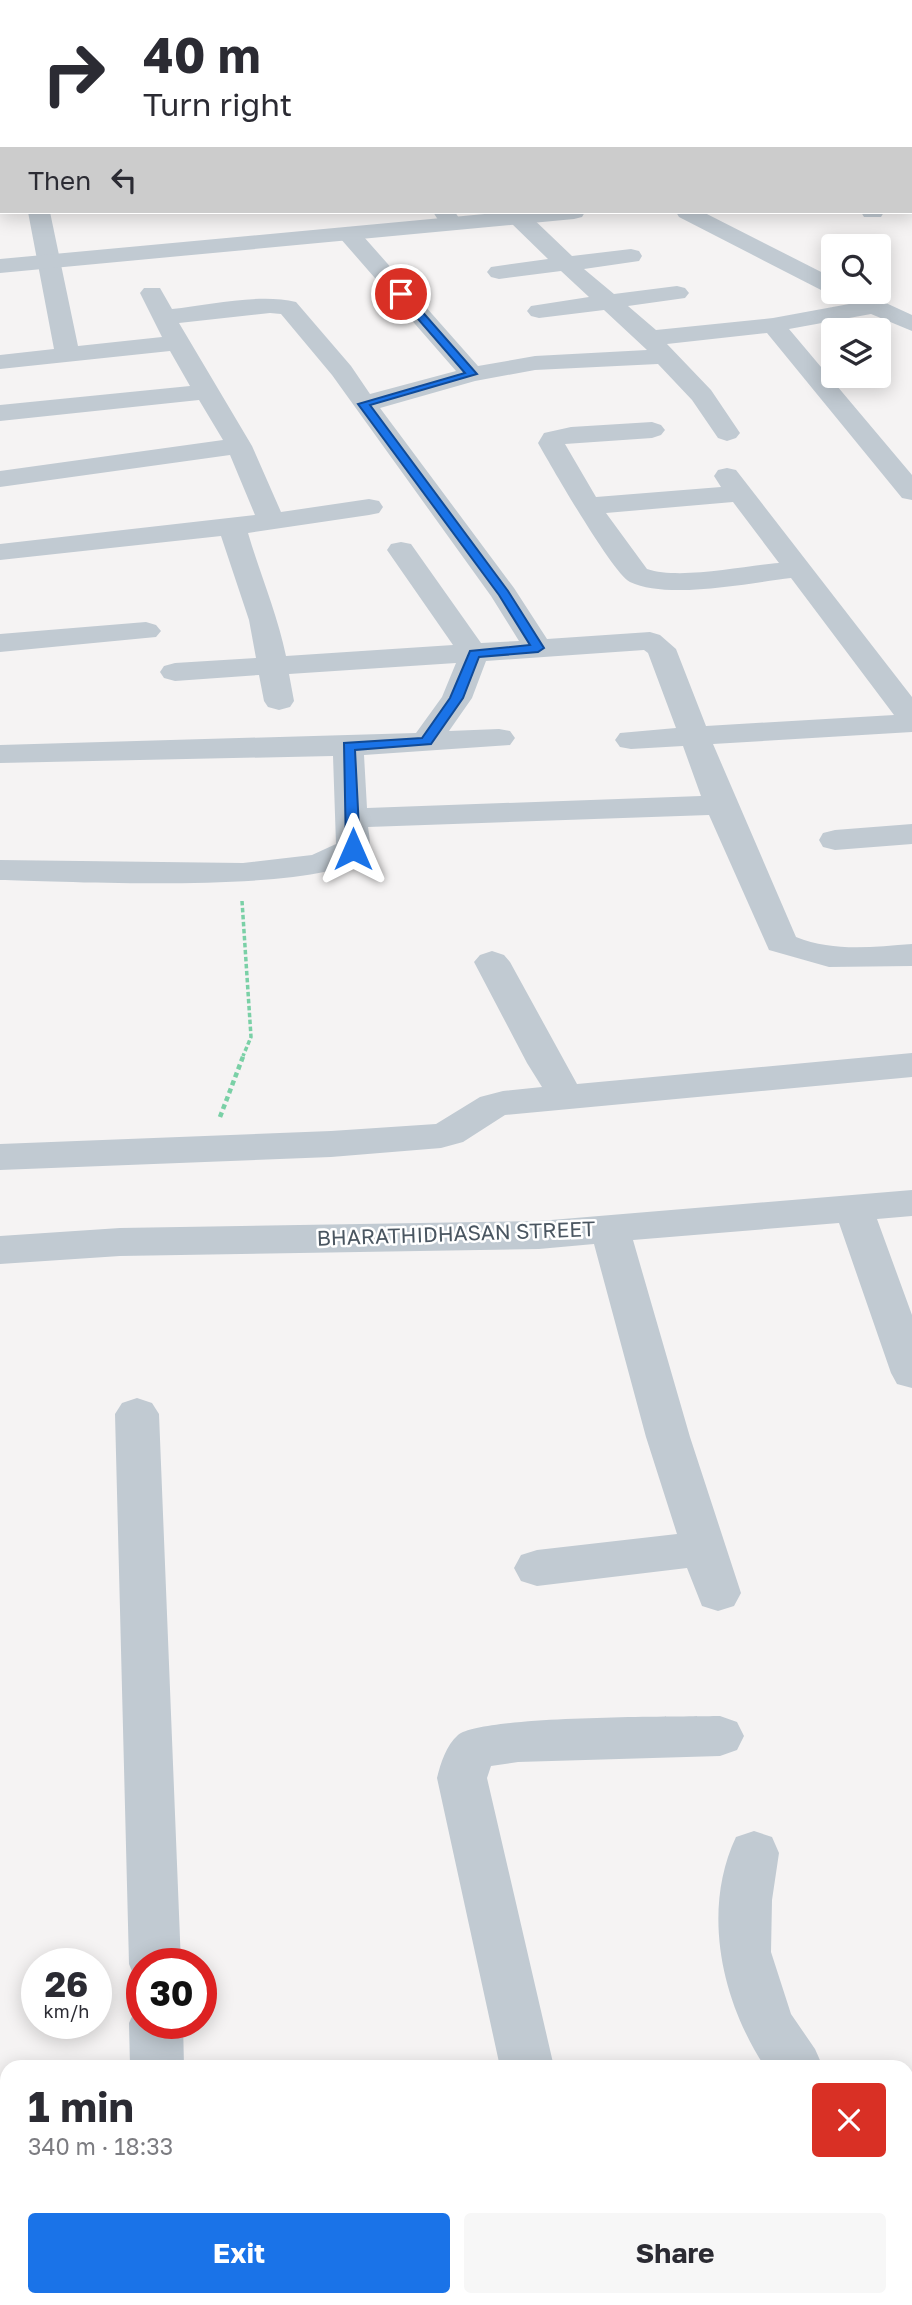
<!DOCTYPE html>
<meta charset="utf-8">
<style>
:root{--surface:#fff;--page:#f7f7f7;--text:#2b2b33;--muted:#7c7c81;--accent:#1a73e8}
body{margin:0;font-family:"Golos Text",sans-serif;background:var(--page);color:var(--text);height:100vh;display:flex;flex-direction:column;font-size:26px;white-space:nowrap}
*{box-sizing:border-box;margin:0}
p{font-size:23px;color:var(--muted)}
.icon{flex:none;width:38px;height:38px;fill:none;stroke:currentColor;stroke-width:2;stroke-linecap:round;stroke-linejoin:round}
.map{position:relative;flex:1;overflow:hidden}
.details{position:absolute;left:0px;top:2060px;width:914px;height:247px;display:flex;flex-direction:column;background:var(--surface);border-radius:21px 21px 0 0;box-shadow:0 4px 18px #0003}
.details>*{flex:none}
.guide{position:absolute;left:0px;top:0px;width:914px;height:214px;box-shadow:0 4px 18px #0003;background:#fff;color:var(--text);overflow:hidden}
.tools{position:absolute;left:821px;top:234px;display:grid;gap:14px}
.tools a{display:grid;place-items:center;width:70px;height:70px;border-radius:7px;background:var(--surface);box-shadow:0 4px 18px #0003;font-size:35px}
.speed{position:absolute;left:21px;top:1948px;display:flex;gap:14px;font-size:35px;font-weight:700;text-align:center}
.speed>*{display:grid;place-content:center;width:91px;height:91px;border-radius:50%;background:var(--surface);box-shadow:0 4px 18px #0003;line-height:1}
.speed small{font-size:18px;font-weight:400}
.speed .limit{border:10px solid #d22;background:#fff;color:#111}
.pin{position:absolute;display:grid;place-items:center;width:60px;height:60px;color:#fff;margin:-30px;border:4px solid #fff;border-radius:50%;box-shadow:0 2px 7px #0007}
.me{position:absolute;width:77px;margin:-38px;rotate:0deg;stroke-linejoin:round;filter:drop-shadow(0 0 5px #0008)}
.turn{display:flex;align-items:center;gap:24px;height:147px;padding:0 28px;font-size:32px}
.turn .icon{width:91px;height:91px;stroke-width:2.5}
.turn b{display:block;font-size:49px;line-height:60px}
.then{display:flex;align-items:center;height:66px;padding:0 28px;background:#0003;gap:14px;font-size:26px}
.round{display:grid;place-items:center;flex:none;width:74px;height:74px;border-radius:7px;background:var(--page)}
.headline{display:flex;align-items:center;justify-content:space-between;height:119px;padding:0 28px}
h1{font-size:42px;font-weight:700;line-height:52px}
.button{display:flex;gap:14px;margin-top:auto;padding:14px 28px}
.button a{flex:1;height:80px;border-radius:7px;background:var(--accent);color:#fff;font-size:28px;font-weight:700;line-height:80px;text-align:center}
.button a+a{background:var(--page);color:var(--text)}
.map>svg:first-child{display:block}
</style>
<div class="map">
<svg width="912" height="2305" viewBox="0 0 912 2305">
<rect width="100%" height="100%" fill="#f5f3f3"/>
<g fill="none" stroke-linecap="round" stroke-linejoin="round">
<path stroke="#7ad0a6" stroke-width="3.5" stroke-dasharray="4.5 2.5" stroke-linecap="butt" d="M242 901 251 1037 243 1056"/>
<path stroke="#7ad0a6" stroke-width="4.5" stroke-dasharray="5 3.5" stroke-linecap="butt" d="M220 1117 244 1054"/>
<path fill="#c1cad2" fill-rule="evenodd" d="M0 0 9 2H2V25Z
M128 0H146L147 2H129Z
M565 0H583L584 2H566Z
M712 0H731L732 2H713Z
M0 46H2V58H0Z
M28 212H50L78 346 162 337 140 293 144 288H160L172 309C209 305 260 293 296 302L351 366 370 394 456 371 340 238 337 233 340 228H356L478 366 535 356 647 350 604 310 539 318 531 316 527 311 531 306 589 297 561 271 499 279 491 277 487 272 491 267 548 259 510 222 507 217 513 212H526L572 256 631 249 639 251 642 256 639 261 584 269 614 294 677 286 685 288 689 293 685 298 628 306 656 330 773 318 849 304 839 299 836 293 825 292 679 217 676 212H703L833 278V292H862L912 315V331L871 314 789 329 912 475V500L902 498 767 333 667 344 711 390 740 433 736 438 727 441 718 438 692 400 658 364 535 370 475 381 380 408 514 588 547 639 650 632 660 635 676 649 706 726 894 715 791 578C748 583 668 600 630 582 613 574 551 466 538 443L544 433 571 427 652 422 661 425 665 430 661 435 652 438 565 444 596 497 721 487 714 476 718 470 727 468 736 470 912 697V732L713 744 796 937C833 952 872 947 912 944V966L829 967 769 950 709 815 368 827C369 835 372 846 367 853 333 896 61 881 0 880V860L243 863 312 855 336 844 333 756 0 763V745L416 733 442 697 456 663 289 674 294 701 290 707 279 710 268 707 264 701 259 675 175 681 164 678 160 672 164 666 175 663 256 658 249 620 221 536 0 560V544L255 515 230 455 0 487V471L223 440 199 400 0 421V405L190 386 170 351 0 369V355L54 349ZM270 313 281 314 332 375 491 596 519 641 481 643 411 544 401 542 391 544 387 550 453 645 286 656C277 613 260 574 248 533L369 515 379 513 383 507 379 501 369 499 281 512 252 446 179 323ZM733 502 779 563C743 566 680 580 647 569L606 513ZM644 650 648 653 676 728 620 733 615 740 620 747 631 749 683 746 701 796 367 808 364 755 510 745 515 738 510 731 499 729 449 731 472 698 486 661Z
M433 212H455L463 224 460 229H444Z
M861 212H884L881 217H864Z
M146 622 156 625 161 631 156 637 0 652V634Z
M912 824V844L835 850 823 847 819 840 823 833 835 830Z
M492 951 504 955 510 962 577 1084 912 1053V1077L505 1115 463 1142 441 1148 331 1157 0 1170V1144L331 1131 436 1124 480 1097 503 1091 542 1087 527 1063 474 962 480 955Z
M912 1190V1216L877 1219 912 1315V1388L897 1384 891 1373 839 1223 633 1240 690 1437 741 1593 734 1606 718 1611 702 1606 687 1568 537 1586 521 1581 514 1568 521 1555 537 1550 677 1534 646 1437 594 1244 539 1249 120 1256 0 1264V1236L120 1228 539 1221Z
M137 1398 152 1403 159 1414 181 1964H142V1983L136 1981 129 1964 115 1414 122 1403Z
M720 1716 737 1722 744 1736 737 1750 720 1756 518 1762 491 1766 487 1778 554 2067H500L437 1778C441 1762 446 1746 458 1735 482 1715 678 1717 720 1716Z
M754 1831 772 1837 779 1853 772 1900 771 1952 791 2014 815 2049 823 2067H765C722 2002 701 1911 736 1837Z
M142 2004V2023H183L184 2067H130L129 2023 137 2006Z
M906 2273 912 2275V2305H874L872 2300H906Z
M7 2274V2300H108L106 2305H0V2275Z"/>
<path fill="#c1cad2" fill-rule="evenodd" d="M506 212H585L582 217 574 219 0 273V259Z"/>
</g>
<path fill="#1a73e8" stroke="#114b97" stroke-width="2" d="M398 292H405L477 374 370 405 508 591 544 648 538 652 479 657 463 698 431 744 355 750 360 849 353 853 346 849 344 743 422 738 450 698 470 651 530 645 499 595 358 404 465 373 398 296Z"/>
<g text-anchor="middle" stroke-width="5" stroke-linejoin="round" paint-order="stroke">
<g font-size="21" fill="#4a5661" stroke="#fff">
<text transform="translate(456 1234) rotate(-2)" y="7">BHARATHIDHASAN STREET</text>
</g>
</g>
</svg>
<div class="tools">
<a><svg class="icon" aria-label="search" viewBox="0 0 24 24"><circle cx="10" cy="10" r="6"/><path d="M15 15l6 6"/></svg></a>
<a><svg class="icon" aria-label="layers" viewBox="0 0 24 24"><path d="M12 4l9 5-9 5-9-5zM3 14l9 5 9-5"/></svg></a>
</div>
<div class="speed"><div>26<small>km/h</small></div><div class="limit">30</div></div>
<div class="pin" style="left:401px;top:294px;background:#d93025"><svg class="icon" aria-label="arrive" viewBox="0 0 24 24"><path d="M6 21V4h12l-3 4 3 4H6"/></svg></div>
<svg class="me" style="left:353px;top:849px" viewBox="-20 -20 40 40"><path d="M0-17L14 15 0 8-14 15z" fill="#1a73e8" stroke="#fff" stroke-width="4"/></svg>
<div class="guide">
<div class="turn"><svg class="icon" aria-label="right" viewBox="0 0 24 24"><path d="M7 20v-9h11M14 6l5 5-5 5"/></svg><div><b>40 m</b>Turn right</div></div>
<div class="then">Then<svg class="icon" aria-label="left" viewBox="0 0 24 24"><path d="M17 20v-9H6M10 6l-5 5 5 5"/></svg></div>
</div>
<section class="details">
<div class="headline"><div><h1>1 min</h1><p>340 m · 18:33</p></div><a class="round" style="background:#d93025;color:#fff"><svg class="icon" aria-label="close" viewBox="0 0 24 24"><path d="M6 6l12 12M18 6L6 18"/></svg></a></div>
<div class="button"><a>Exit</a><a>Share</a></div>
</section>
</div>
